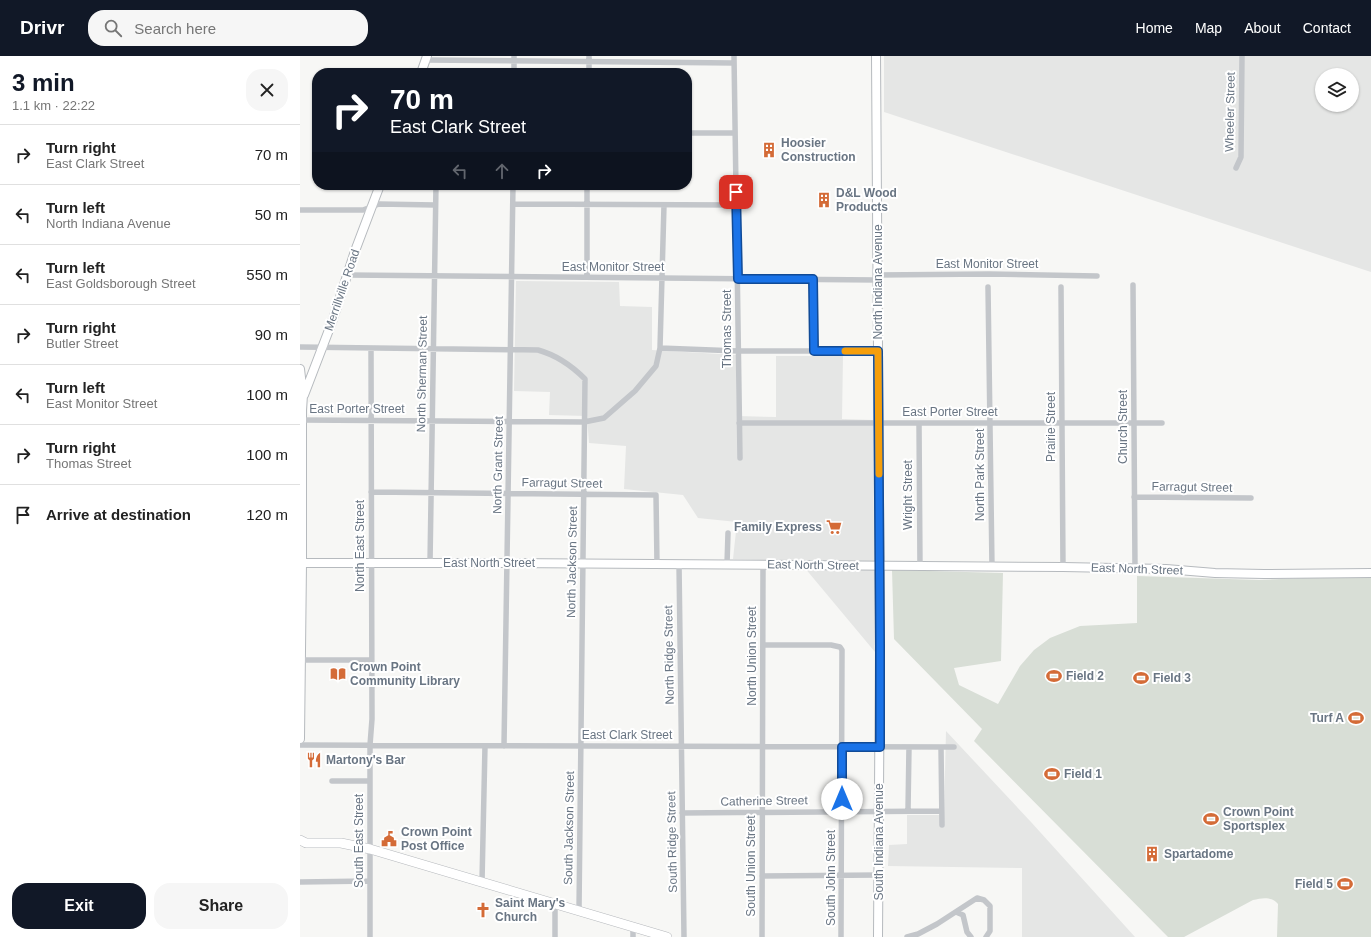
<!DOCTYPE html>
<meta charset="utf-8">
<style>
:root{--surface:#fff;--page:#f6f6f6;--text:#222;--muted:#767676;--line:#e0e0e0;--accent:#111827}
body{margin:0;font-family:Arial,sans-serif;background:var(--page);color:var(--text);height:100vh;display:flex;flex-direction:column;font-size:15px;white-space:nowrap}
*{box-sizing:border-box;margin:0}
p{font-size:13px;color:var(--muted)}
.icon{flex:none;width:22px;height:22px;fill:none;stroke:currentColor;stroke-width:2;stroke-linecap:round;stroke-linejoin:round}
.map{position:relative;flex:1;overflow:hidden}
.drawer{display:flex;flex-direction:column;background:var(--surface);width:300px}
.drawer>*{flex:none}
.banner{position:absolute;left:12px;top:12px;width:380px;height:122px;border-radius:16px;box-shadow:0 1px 3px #0004;background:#111827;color:#fff;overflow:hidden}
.buttons{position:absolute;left:1015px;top:12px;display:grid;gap:8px}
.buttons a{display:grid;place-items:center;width:44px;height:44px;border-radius:50%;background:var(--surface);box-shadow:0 1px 3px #0004;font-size:20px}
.pin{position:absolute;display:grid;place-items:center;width:34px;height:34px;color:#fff;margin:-17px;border-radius:8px;box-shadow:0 2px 6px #0006}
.me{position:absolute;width:44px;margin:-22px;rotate:0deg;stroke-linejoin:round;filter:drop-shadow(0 0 3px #0008)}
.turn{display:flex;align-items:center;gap:14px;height:84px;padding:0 12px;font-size:18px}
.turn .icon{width:52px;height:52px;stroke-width:2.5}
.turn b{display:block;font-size:28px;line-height:34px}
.lanes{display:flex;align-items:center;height:38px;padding:0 12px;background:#0003;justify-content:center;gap:20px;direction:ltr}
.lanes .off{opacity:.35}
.round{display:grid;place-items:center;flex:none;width:42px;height:42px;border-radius:16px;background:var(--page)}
.overview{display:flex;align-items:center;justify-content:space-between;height:68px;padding:0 12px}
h1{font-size:24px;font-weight:700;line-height:30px;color:var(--accent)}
.cta{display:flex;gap:8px;margin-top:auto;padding:8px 12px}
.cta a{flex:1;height:46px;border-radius:16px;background:var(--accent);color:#fff;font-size:16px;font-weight:700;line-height:46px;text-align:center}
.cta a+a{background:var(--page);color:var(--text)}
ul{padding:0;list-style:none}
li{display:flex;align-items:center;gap:12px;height:60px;padding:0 12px;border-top:1px solid var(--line)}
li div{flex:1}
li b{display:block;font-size:15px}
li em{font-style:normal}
header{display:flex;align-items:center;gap:24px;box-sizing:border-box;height:56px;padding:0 20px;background:var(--accent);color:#fff}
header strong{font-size:19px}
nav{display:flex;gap:22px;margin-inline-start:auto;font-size:14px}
.search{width:280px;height:36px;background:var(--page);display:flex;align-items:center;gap:10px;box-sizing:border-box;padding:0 14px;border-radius:16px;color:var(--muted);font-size:15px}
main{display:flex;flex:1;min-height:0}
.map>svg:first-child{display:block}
</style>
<header>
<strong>Drivr</strong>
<div class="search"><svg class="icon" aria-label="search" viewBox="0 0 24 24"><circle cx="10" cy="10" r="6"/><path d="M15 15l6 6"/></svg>Search here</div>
<nav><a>Home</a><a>Map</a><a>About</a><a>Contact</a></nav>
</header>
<main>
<section class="drawer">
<div class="overview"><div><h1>3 min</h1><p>1.1 km · 22:22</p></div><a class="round"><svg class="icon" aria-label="close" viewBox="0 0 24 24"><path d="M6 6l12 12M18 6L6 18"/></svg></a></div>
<ul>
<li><svg class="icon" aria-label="right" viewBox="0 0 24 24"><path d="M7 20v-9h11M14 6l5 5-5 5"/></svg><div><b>Turn right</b><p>East Clark Street</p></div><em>70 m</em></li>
<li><svg class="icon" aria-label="left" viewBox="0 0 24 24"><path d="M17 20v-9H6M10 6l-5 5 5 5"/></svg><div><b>Turn left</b><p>North Indiana Avenue</p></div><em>50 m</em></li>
<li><svg class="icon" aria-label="left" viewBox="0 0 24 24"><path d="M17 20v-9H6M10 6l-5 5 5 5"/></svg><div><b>Turn left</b><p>East Goldsborough Street</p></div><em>550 m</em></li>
<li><svg class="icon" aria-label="right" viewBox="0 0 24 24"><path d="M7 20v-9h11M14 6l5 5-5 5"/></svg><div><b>Turn right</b><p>Butler Street</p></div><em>90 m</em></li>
<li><svg class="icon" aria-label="left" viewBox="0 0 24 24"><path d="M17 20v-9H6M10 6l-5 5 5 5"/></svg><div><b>Turn left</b><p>East Monitor Street</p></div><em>100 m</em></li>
<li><svg class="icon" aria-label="right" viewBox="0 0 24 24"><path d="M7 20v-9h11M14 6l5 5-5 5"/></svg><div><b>Turn right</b><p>Thomas Street</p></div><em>100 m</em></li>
<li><svg class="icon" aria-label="arrive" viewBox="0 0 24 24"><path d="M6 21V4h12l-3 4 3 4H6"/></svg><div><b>Arrive at destination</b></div><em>120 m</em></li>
</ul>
<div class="cta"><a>Exit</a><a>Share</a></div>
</section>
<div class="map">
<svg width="1071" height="881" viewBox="0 0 1071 881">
<rect width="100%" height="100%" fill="#f7f7f5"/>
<path fill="#e5e6e5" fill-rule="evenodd" d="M584 0H1071V216L584 56ZM1022 19H1052V49H1022Z
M216 225 319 226 320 250 352 251V294L436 299 437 360 476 361V300H543L542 363 573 364 575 596 499 505 433 503 437 466 398 462 383 439 324 433 326 390 289 387 287 360 249 359 250 336 214 335Z
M646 675 731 766 835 881H722V812L588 810 589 789 607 788V759H644Z"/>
<path fill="#d8ded6" d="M592 514 703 517 701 605 654 612 659 629 698 648 720 610 734 594 750 582 780 570 837 567V520L959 524 1003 522H1071V881H977L978 848C971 840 962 842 953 844L884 881H868L674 685 682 673 594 583Z"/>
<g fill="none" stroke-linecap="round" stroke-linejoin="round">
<defs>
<path id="secondary" d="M576 0 580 589 578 881
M121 17 127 0
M0 313 3 339 2 354V507L0 683
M4 339 32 266 55 195 80 129
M2 507H207L763 511 866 513 915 517 964 518 1071 517"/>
<path id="primary" d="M0 784 6 787H41L70 793 367 881"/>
</defs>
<use href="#secondary" stroke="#b6babe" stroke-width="10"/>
<use href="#primary" stroke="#b5b8bc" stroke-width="10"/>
<path stroke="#c3c6ca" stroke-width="5.5" d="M434 0 440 402
M125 4 434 7
M214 17V0
M289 17V0
M387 77H435
M936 112 941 101 942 0
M213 148 436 149
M0 154H63L79 148 135 149
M47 219 578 224
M577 219 689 218 797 220
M287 221V129
M513 223 514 295
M833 229 835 512
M688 231 692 511
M761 231 763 511
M0 291 238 294C256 299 272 310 285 323L279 854
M360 292 438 295H578
M2 364 284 366 304 362 335 335 356 310 360 292 364 149
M439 367H862
M619 367 620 511
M71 436 356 439 357 508
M834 441 951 442
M130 507 136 129
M379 508 384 881
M427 508 428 477
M463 589H531L540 591 542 594 541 881
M0 604H71
M0 689 654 691
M204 690 213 129
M641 691 642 769
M32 725H70
M608 755 609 691
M382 757 641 755
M462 820 579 819
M0 826 70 825
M182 826 185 690
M255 847V881
M656 856 663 859 667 876 671 881
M70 881V689L72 663 71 292
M333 881V872
M462 881 463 509
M607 881 618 878 637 868 677 842 684 844 690 850V875L686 881"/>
<use href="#secondary" stroke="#fff" stroke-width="8"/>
<use href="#primary" stroke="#fff" stroke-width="9"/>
</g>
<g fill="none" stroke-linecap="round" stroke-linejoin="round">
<defs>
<path id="route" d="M436 136 438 223H513L514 295H578L580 589V691H542V743"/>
</defs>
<use href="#route" stroke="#114b97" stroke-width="10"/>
<use href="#route" stroke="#1a73e8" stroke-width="7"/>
<path stroke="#f59e0b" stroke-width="7" d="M545 295H578L579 418"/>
</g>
<defs>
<symbol id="building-bare" viewBox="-9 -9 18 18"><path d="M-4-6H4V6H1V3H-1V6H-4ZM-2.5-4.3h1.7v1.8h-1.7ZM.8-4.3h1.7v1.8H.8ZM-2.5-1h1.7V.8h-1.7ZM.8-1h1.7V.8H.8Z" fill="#d46b37" stroke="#fff" stroke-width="2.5" paint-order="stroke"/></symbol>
<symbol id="supermarket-bare" viewBox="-9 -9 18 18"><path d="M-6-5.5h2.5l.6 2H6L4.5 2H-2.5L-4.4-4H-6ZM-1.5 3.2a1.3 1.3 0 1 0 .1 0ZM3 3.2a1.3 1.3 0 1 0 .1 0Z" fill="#d46b37" stroke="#fff" stroke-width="2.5" paint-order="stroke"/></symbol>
<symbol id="library-bare" viewBox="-9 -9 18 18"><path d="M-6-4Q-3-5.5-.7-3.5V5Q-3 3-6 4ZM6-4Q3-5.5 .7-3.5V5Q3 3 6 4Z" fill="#d46b37" stroke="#fff" stroke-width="2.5" paint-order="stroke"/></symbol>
<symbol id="stadium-bare" viewBox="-9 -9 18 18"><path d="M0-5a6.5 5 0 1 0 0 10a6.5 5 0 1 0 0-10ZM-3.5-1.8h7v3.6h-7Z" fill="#d46b37" stroke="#fff" stroke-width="2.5" paint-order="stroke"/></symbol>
<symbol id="restaurant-bare" viewBox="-9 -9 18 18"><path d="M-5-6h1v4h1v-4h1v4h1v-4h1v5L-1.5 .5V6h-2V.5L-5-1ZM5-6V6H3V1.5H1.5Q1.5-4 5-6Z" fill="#d46b37" stroke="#fff" stroke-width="2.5" paint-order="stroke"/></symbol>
<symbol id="civic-bare" viewBox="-9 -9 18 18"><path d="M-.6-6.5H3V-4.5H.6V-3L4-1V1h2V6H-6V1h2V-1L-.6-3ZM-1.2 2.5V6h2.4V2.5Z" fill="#d46b37" stroke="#fff" stroke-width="2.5" paint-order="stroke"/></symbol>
<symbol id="church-bare" viewBox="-9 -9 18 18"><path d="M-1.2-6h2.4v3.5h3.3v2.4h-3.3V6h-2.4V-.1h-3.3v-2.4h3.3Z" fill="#d46b37" stroke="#fff" stroke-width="2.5" paint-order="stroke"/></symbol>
</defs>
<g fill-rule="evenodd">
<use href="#building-bare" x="458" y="83" width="22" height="22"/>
<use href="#building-bare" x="513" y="133" width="22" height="22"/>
<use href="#supermarket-bare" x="523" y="460" width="22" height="22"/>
<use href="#library-bare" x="27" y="607" width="22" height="22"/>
<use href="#stadium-bare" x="743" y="609" width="22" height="22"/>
<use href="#stadium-bare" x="830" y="611" width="22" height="22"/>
<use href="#stadium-bare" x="1045" y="651" width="22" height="22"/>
<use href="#restaurant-bare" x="3" y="693" width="22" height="22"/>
<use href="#stadium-bare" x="741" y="707" width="22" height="22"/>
<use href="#stadium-bare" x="900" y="752" width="22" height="22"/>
<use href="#civic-bare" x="78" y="772" width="22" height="22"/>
<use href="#building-bare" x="841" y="787" width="22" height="22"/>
<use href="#stadium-bare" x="1034" y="817" width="22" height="22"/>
<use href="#church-bare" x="172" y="843" width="22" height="22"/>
</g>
<g text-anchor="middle" stroke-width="4" stroke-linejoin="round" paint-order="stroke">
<g font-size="12" fill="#697583" stroke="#fff">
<text transform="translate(930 56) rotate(-89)" y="4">Wheeler Street</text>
<text x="687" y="212">East Monitor Street</text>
<text x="313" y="215">East Monitor Street</text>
<text transform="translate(578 226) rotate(-90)" y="4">North Indiana Avenue</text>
<text transform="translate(42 234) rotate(-71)" y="4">Merrillville Road</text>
<text transform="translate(427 273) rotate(-90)" y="4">Thomas Street</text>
<text transform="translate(122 318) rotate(-89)" y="4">North Sherman Street</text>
<text x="57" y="357">East Porter Street</text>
<text x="650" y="360">East Porter Street</text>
<text transform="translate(751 371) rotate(-90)" y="4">Prairie Street</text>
<text transform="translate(823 371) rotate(-90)" y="4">Church Street</text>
<text transform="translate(198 409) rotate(-89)" y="4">North Grant Street</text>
<text transform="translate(680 419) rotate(-90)" y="4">North Park Street</text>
<text transform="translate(262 427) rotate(1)" y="4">Farragut Street</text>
<text transform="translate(892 431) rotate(1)" y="4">Farragut Street</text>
<text transform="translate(608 439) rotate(-90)" y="4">Wright Street</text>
<text transform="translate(60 490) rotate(-90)" y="4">North East Street</text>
<text transform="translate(272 506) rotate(-89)" y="4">North Jackson Street</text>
<text x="189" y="511">East North Street</text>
<text transform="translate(513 509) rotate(1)" y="4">East North Street</text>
<text transform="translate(837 513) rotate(2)" y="4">East North Street</text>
<text transform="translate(369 599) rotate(-91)" y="4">North Ridge Street</text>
<text transform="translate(452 600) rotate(-90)" y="4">North Union Street</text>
<text x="327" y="683">East Clark Street</text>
<text transform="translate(464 745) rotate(-1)" y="4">Catherine Street</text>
<text transform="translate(269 772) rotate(-89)" y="4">South Jackson Street</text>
<text transform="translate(59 785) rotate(-90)" y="4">South East Street</text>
<text transform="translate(372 786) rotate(-91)" y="4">South Ridge Street</text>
<text transform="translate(579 786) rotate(-90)" y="4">South Indiana Avenue</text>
<text transform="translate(451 810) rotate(-90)" y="4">South Union Street</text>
<text transform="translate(531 822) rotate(-90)" y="4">South John Street</text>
</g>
<g font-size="12" font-weight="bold" fill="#697583" stroke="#fff" text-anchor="start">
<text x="481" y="91">Hoosier<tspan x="481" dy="14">Construction</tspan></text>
<text x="536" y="141">D&amp;L Wood<tspan x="536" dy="14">Products</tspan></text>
<text x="522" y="475" text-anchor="end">Family Express</text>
<text x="50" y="615">Crown Point<tspan x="50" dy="14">Community Library</tspan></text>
<text x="766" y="624">Field 2</text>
<text x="853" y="626">Field 3</text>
<text x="1044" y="666" text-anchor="end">Turf A</text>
<text x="26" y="708">Martony's Bar</text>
<text x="764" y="722">Field 1</text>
<text x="923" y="760">Crown Point<tspan x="923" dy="14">Sportsplex</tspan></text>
<text x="101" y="780">Crown Point<tspan x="101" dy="14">Post Office</tspan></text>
<text x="864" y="802">Spartadome</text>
<text x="1033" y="832" text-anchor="end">Field 5</text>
<text x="195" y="851">Saint Mary's<tspan x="195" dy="14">Church</tspan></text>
</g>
</g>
</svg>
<div class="buttons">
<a><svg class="icon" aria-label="layers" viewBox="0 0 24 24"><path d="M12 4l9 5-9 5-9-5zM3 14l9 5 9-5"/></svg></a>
</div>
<div class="pin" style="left:436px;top:136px;background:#d93025"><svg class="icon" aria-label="arrive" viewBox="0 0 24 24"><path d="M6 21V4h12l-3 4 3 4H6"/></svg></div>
<svg class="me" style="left:542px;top:743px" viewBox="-20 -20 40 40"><circle r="19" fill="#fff"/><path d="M0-13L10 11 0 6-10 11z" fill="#1a73e8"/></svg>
<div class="banner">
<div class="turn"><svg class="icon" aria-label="right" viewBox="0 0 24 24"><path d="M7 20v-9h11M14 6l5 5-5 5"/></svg><div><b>70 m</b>East Clark Street</div></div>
<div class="lanes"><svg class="icon off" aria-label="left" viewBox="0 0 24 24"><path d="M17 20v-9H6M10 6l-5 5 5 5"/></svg><svg class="icon off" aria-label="ahead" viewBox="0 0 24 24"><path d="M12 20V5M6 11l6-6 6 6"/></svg><svg class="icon" aria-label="right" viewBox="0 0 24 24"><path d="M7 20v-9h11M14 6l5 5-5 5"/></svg></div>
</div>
</div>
</main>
